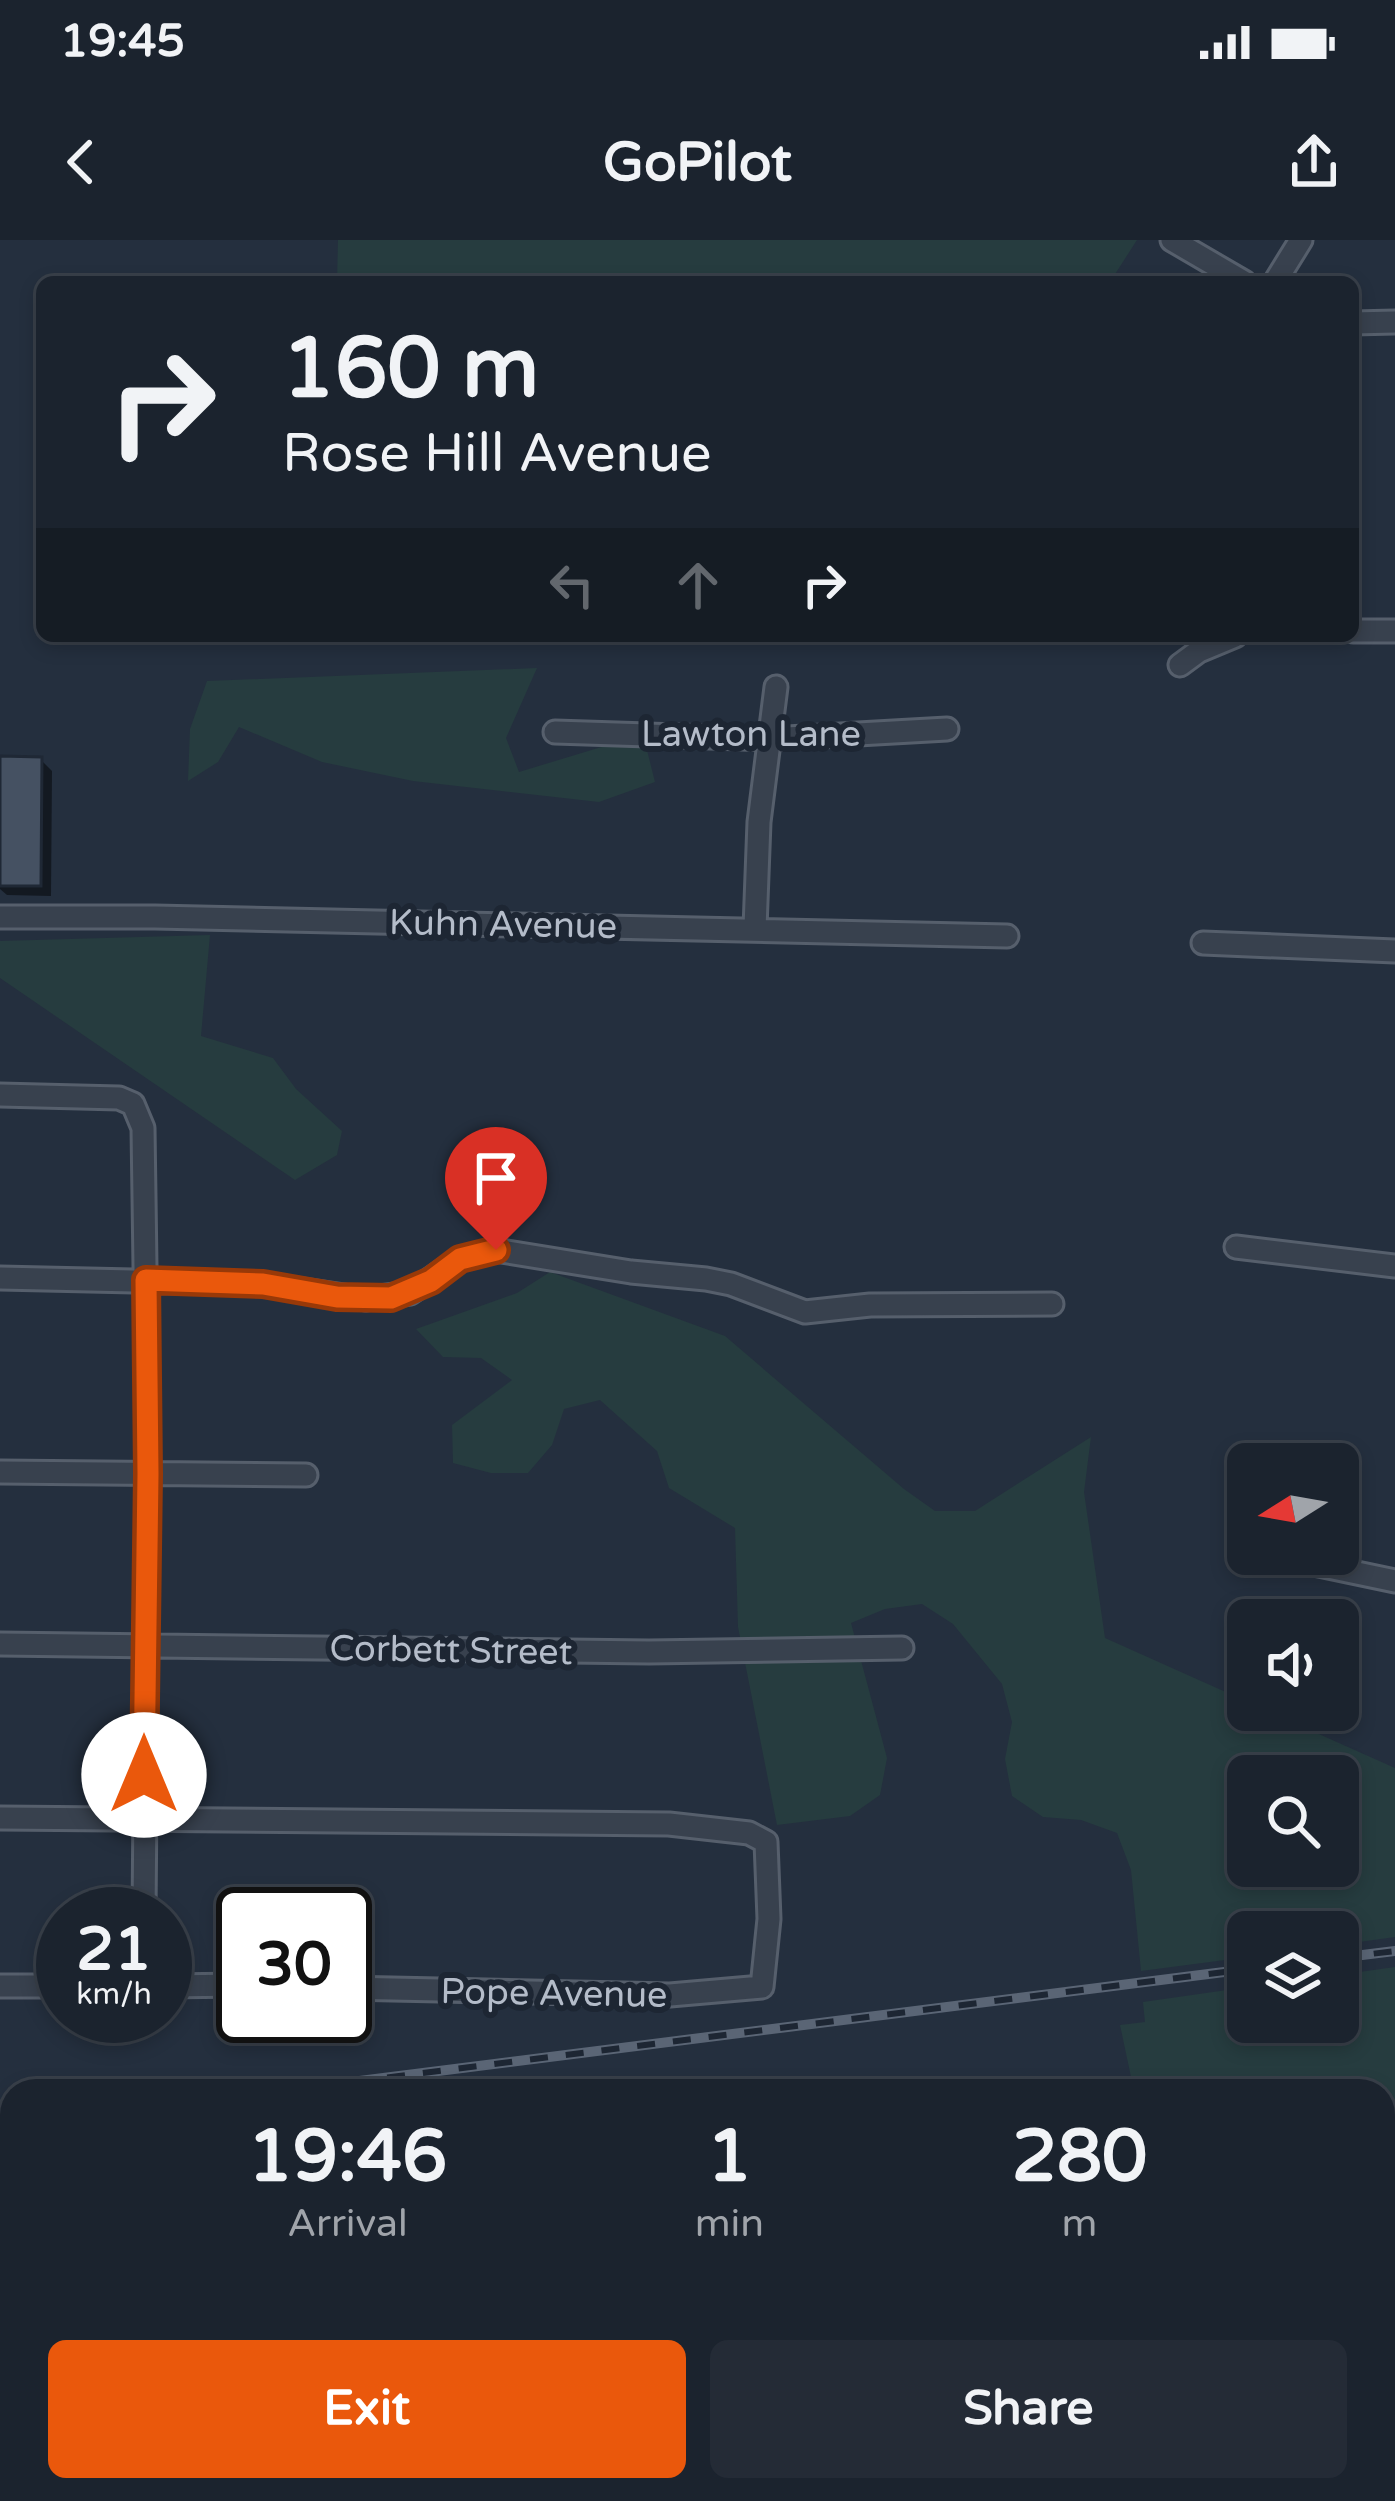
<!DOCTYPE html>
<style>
:root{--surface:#1b232e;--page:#242b36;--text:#f1f3f6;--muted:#a0a4aa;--line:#39404a;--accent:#ea580c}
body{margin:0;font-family:"Varela Round",sans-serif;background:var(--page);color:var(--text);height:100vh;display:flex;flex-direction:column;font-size:45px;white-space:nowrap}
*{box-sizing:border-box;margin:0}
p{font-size:39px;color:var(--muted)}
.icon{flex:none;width:66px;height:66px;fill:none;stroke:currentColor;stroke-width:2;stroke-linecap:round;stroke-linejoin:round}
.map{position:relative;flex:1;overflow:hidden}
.details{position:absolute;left:0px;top:1839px;width:1395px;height:423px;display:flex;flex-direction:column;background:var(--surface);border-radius:36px 36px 0 0;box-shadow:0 6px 18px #0003,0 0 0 3px var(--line)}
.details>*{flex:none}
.hud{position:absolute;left:36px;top:36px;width:1323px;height:366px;border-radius:18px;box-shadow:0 6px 18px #0003,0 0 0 3px var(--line);background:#1b232e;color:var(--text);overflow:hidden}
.needle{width:78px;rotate:259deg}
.tools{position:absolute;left:1227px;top:1203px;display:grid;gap:24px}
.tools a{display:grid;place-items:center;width:132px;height:132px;border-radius:18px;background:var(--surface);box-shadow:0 6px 18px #0003,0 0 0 3px var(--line);font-size:60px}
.speed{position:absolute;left:36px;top:1647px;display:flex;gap:24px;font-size:60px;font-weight:700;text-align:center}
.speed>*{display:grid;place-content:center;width:156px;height:156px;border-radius:50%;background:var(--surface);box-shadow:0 6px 18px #0003,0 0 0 3px var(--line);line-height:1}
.speed small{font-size:30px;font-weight:400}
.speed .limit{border:6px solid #111;border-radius:18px;background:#fff;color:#111}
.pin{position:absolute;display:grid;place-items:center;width:102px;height:102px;color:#fff;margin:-123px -51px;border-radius:50% 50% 50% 0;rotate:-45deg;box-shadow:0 0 12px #0007}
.pin .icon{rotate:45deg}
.me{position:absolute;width:132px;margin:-66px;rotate:0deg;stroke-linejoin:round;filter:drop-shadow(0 0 9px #0008)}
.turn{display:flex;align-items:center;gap:42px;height:252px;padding:0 48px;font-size:54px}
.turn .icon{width:156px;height:156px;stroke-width:2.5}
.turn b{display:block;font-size:84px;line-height:102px}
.lanes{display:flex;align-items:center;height:114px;padding:0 48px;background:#0003;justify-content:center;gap:60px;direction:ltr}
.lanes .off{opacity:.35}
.eta{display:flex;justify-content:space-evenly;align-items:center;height:204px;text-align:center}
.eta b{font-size:72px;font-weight:800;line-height:84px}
.cta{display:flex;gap:24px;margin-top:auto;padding:24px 48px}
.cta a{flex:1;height:138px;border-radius:18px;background:var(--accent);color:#fff;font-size:48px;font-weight:800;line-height:138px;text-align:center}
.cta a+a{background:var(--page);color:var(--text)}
.status{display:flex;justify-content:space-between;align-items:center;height:84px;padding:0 60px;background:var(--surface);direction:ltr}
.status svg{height:33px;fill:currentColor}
header{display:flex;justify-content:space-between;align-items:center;height:156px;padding:0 48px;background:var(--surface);font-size:54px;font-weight:800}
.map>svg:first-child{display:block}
</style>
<div class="status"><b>19:45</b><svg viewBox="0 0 49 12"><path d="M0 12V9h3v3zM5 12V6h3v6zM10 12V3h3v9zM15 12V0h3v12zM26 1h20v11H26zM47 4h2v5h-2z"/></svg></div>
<header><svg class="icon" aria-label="back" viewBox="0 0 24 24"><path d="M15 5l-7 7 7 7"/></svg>GoPilot<svg class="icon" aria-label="share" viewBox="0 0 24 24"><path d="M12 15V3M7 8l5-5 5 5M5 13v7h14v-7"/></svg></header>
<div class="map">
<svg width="1395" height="2261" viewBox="0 0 1395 2261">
<rect width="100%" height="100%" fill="#242f3e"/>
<path fill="#263c3f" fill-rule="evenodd" d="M338 0H1137L1110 42H337Z
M537 428 506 498 519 532 608 505 646 506 655 542 599 562 413 541 322 522 239 487 218 522 188 541 190 489 207 441Z
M210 695 201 796 273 818 296 849 342 891 337 915 295 940 0 738V701Z
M550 1032 725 1096 904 1249 935 1271H975L1091 1197 1084 1252 1105 1398 1248 1462V1470H1265L1395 1528V1697L1338 1705V1692H1248V1717L1141 1731 1131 1630 1117 1593 1081 1580 1043 1577 1012 1556 1005 1519 1012 1482 1002 1444 953 1384 922 1364 885 1369 851 1383 887 1518 880 1555 850 1576 777 1585 738 1387 735 1288 669 1248 657 1211 600 1160 564 1169 552 1205 528 1233H491L453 1223 452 1185 512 1140 481 1118 443 1117 416 1089 517 1053ZM1248 1536H1338V1626H1248Z
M1395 1727V2123H1385C1385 2157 1395 2190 1383 2221V1851H1134L1120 1785 1145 1782 1143 1762 1248 1747V1782H1338V1735Z
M1200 2250H1364L1356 2261H1201Z"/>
<path fill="#0007" d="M0 519 41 520 52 531 51 656 7 655 0 649Z"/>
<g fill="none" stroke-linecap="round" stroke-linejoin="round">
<path stroke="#394c67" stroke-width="6" d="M1383 1903 1395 1879
M1226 2261 1229 2250"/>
</g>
<path fill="#455162" stroke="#1f2835" stroke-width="3" d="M0 516 42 517 41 646H0Z"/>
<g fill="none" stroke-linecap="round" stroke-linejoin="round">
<defs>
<path id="minor" d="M1172 0 1244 42
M1275 42 1301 0
M1353 83 1395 82
M1353 391H1395
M1180 425 1199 411 1235 396
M555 492 769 499 947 489
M0 677H155L1007 696
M755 688 759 582 776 447
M1203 703 1395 711
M0 855 119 858 133 864 143 888 148 1234 144 1674
M1236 1007 1395 1026
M0 1038 263 1044 365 1059 410 1053 460 1019 495 1010 631 1032 706 1039 731 1044 805 1072 870 1065 1052 1064
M0 1232 306 1235
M1285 1314 1314 1324 1395 1341
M0 1404 649 1412 902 1408
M0 1578 669 1584 749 1593 766 1602 769 1679 762 1747 670 1755 345 1748
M0 1746H63
M165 1746 243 1745
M472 2261 474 2250
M521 2261 522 2250
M877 2261 878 2250"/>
</defs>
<use href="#minor" stroke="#565f6c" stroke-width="27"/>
<use href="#minor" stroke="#38414e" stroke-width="21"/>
<defs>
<path id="rail" d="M1338 1718 1395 1711
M280 1851 1248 1729
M0 1886 12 1885"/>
</defs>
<use href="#rail" stroke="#5a6575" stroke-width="10"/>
<use href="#rail" stroke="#1d2633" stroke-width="6" stroke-dasharray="18" stroke-linecap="butt"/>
</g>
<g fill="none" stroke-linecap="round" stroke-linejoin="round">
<defs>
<path id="route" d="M144 1535 148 1234 146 1040 263 1044 337 1057 391 1058 431 1041 460 1019 496 1010"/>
</defs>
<use href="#route" stroke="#983908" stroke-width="30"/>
<use href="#route" stroke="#ea580c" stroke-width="21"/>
</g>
<g text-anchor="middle" stroke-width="12" stroke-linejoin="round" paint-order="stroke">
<g font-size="36" fill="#b4bcc9" stroke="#1d2633">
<text x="751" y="506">Lawton Lane</text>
<text transform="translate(503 683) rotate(1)" y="13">Kuhn Avenue</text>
<text transform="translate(451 1409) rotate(1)" y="13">Corbett Street</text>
<text transform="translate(554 1752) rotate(1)" y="13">Pope Avenue</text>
</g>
</g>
</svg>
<div class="tools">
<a><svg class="needle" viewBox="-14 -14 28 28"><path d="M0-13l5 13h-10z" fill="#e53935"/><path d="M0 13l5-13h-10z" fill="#a0a4aa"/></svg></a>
<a><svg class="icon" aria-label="sound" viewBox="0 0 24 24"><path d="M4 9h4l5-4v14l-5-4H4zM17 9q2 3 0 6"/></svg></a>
<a><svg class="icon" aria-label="search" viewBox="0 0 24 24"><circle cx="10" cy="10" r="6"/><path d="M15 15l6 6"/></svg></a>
<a><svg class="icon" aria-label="layers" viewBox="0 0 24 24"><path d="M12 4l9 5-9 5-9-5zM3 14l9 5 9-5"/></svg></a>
</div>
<div class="speed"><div>21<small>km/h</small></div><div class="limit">30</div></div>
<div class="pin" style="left:496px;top:1010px;background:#d93025"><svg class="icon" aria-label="arrive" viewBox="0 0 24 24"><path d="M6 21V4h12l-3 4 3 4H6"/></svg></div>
<svg class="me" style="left:144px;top:1535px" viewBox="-20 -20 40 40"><circle r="19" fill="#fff"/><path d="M0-13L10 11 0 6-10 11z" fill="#ea580c"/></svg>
<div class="hud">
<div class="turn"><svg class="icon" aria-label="right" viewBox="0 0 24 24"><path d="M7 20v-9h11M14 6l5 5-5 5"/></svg><div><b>160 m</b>Rose Hill Avenue</div></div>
<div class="lanes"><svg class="icon off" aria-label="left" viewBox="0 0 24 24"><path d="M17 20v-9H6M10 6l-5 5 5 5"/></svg><svg class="icon off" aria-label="ahead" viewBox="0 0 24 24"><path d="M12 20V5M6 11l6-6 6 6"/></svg><svg class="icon" aria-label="right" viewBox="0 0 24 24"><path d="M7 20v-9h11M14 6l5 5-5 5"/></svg></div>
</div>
<section class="details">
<div class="eta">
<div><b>19:46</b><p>Arrival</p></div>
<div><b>1</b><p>min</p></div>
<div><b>280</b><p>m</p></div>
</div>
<div class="cta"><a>Exit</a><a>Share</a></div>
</section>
</div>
